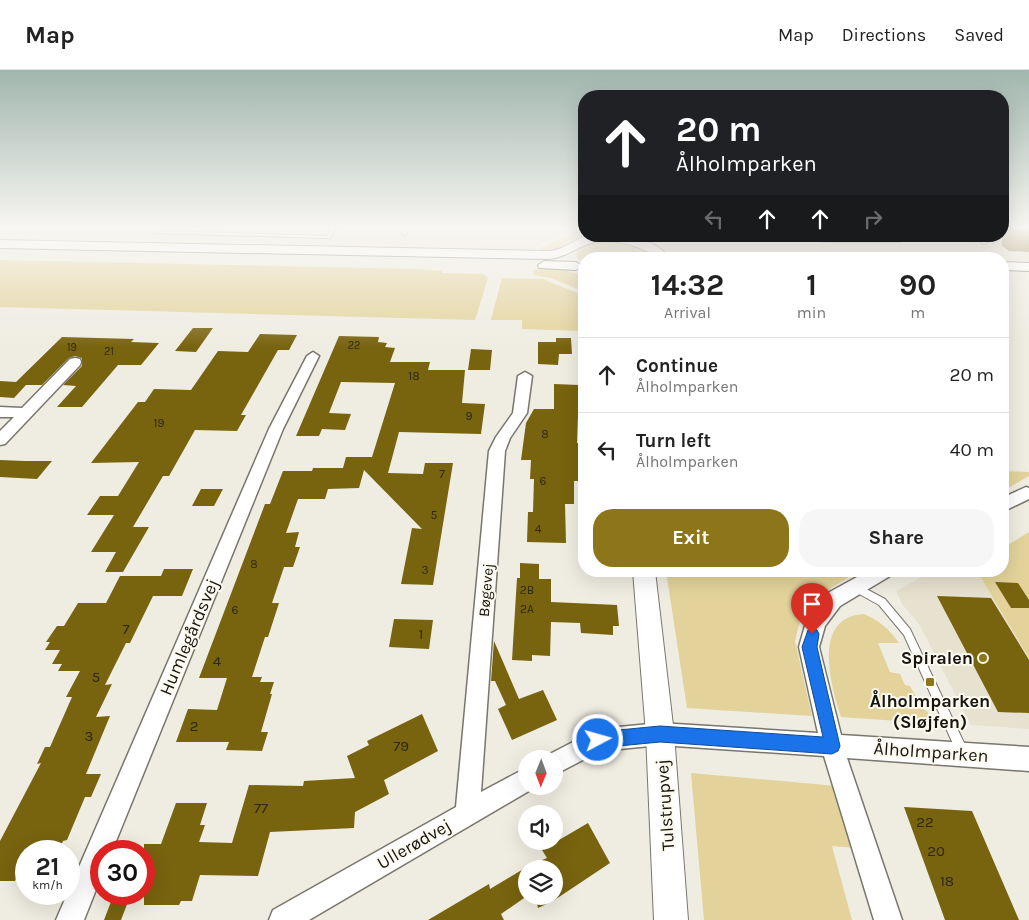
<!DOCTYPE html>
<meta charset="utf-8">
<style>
:root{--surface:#fff;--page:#f6f6f6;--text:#222;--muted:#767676;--line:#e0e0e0;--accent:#8d7519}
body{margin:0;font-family:Karla,sans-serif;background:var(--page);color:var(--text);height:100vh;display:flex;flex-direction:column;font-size:19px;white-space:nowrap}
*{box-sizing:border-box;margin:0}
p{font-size:16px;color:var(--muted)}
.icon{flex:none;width:28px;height:28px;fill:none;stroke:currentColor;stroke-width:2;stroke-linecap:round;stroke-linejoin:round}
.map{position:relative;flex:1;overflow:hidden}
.side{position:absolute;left:578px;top:182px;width:431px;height:325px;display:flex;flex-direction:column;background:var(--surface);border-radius:20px;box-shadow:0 5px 20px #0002}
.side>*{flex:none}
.guide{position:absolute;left:578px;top:20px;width:431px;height:152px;border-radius:20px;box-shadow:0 5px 20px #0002;background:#202124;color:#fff;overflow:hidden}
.needle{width:32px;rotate:181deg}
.controls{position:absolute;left:518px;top:680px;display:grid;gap:10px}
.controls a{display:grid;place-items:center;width:45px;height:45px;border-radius:50%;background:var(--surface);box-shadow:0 5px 20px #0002;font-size:25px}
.speed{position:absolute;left:15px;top:770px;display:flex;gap:10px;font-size:25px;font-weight:700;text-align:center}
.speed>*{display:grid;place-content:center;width:65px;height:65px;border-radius:50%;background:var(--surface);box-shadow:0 5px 20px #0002;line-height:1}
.speed small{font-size:12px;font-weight:400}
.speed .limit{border:8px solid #d22;background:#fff;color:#111}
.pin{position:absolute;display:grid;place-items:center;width:42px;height:42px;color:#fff;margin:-51px -21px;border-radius:50% 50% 50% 0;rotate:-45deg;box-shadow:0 0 5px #0007}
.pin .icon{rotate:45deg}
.me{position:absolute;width:55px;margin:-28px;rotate:84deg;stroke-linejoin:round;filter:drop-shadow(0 0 4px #0008)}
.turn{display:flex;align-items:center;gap:18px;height:105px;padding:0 15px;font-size:22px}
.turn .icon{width:65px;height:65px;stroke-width:2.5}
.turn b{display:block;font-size:35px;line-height:42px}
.lanes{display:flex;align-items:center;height:48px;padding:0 15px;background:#0003;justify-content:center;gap:25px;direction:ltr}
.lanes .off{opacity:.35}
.eta{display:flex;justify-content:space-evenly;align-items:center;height:85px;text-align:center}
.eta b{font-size:30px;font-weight:700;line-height:35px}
.cta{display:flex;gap:10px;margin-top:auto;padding:10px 15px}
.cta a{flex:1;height:58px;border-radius:20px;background:var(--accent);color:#fff;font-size:20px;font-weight:700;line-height:58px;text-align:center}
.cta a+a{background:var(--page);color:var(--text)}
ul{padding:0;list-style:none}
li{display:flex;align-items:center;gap:15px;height:75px;padding:0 15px;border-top:1px solid var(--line)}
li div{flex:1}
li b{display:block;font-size:19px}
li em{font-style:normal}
header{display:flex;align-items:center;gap:30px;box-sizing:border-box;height:70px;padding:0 25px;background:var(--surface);border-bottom:1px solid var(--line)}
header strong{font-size:24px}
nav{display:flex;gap:28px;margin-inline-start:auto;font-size:18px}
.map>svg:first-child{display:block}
</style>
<header>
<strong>Map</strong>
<nav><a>Map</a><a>Directions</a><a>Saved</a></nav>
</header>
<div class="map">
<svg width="1029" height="850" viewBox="0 0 1029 850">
<rect width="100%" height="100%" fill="#efece1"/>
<path fill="#e7e1cf" d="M0 158H577L531 179 0 164Z
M1029 158V194L1003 193 1002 189 690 188 677 185 645 170 628 166H1002Z
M1029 467V659L971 655 919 554 902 534 896 521 933 501H1002Z"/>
<path fill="#e3d39b" d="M584 158V165L568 171 559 179 535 181Z
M607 172C625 173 643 176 656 189H584V194L577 187 576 183C583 172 596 172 607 172Z
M0 190 417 199 442 201V203L483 204 488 208 475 250 0 237Z
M562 199 584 206V222L551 208 533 205V200Z
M502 208 543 209 584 226V261L522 259V250H491Z
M1003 401 1029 402V406L1003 421Z
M1029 462V588L977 501H1002L1003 478Z
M666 501H859L813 529 800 551 795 571 812 646 687 638Z
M864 544C880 551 889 559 899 573H878L890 602 900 604 905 615 910 616 923 639 928 642 927 653 841 647C830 614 812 547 864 544Z
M691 703 837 716 856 778 832 776 852 850H704Z"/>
<path fill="#78630f" d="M1002 158H1029V182L1009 181 1002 176Z
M193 258H213L196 282 175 281Z
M260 264 297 265 289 280H278L241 345H246L237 361 195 360 169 406H163L133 457H149L123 502H105L116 482H91L114 445H87L100 426H118L139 392 91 393 138 332H145L154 319 191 320 218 281 248 282Z
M339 266 379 267 378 272 387 273 385 277 395 278 390 292H430L428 300H465L462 333 485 334 481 364 399 362 388 403 423 404 425 393H453L433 515 401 514 412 458 422 459 364 400 359 418 328 419 325 429H298L286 463 299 462 295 477H300L293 497H284L272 533H279L268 567H265L252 607H262L260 612H274L270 624H272L261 662H268L262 681 226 680 229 672H176L188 639 217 640 227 608H199L265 434H270L283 401H312L313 398H343L346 387H372L395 313 341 312 329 343 351 344 345 360 322 359 319 366H296Z
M62 267 134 269 131 272 159 273 141 295H118L82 337H57L76 316 63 315 82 296V288L75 286 69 288 42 315H26L14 328 0 327V311L16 312Z
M556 268H571L572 284H559L558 295 538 294V272H556Z
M471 279 492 280 490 300H468Z
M554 314 579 315 577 373H584V411H574V434H565L566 473 527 472 528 442H533L534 409H530L531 390H521L526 353 534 339H554Z
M0 390 25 391H52L37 409 0 407Z
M201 419H223L214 436H192Z
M520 493 539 494V509H551V532L617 535 619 556H613V565L581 563 580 553 551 552 550 586 532 585V591L512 590 517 508H520Z
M164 499H193L182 526H153L130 573H126L105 615 112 614 96 647 110 646 86 704H101L91 727H85L67 770 63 771 58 781H26V794H23L15 811H0V771L41 693 37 694 45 677H50L72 627H66L80 601H58L62 594H52L60 580H45L50 572H46L57 556H64L78 533H106L120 506H161Z
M995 512 1018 513 1029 530V538H1011Z
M937 526 991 528 1029 590V643L998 642Z
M394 549 433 550 429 579 389 577Z
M494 571 519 629 543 620 557 650 512 670 498 639 506 635 495 611H491Z
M422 644 438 681 384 710 389 724 355 742 354 758 270 762 258 806 200 805 192 831H181L179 835H144V774H161L176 733H207L200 755H205L199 772 232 773 249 715 303 716 304 711 355 708 347 686 369 675 367 671Z
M904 737 972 741 1019 850H945Z
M588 753 610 793 553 831 538 838 535 826H554V799H526L527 826 501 844 504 850H428L489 814 490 819 530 795 547 788 542 780Z
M114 824H131L121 850H104Z"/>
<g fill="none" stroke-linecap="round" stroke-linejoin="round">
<defs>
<path id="service" d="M157 158H161L160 161 327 166 332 158H336L330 168H328L157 163 155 162Z
M405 158H409L406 165H404L402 164Z
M810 166C816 166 821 169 827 170H900L902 171 900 172H827L817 171Z
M975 166H980L987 173 983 174Z
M855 513 885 529 910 559 966 677 967 681 966 685 962 686 958 685 904 565 879 535 852 520 851 517 852 514Z"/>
<path id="minor" d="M313 282 319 286 283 359 112 781H101V807L84 850H56L269 359 307 286Z
M75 288 80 289 81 292 80 295 5 374 0 375V361L14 347H0V337L22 338 70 289Z
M525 302 532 306 527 343 510 368 505 381 481 722 526 698V716H535L534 718 309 850H269L273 840 456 737 489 381 496 367 513 343 518 306Z
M1026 417 1029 418V429L1002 442V428Z
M868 501H893L890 506 840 536 825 556 819 577 841 665 1029 677V701L847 688 902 850H874L824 686 660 675 600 681 554 705V689H545L546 686 598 659 660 653 818 663 799 577 806 552 826 524Z"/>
<path id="tertiary" d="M586 166C615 166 651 163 671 189 656 189 655 185 642 179 630 174 617 171 604 171 582 171 569 188 548 189L0 178V170L548 181C562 181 573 170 586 166Z
M544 191 576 192 582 196 576 200 539 198 538 195Z
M1002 192 1029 193V201L1002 200Z
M633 501H655L674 664 688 850H654L646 664Z"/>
</defs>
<use href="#service" stroke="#79766c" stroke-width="2"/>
<use href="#minor" stroke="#79766c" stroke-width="3"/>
<use href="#tertiary" stroke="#79766c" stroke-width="2"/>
<use href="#service" fill="#fff" fill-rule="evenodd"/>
<use href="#minor" fill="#fff" fill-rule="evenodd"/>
<use href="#tertiary" fill="#fff" fill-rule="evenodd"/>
</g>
<linearGradient id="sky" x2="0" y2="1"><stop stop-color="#a1b6ae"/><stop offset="0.57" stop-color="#f8f6f2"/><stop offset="1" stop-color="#f8f6f2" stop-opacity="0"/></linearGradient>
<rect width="1029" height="277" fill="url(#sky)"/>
<path fill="#1a73e8" stroke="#114b97" d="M812 558 817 560 819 564 817 577 840 676 838 681 832 684 660 672 598 678 592 676 590 670 592 665 598 662 660 656 823 667 802 577 808 560Z"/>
<g fill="#8d7519" stroke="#fcf9ee" stroke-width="2">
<circle cx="983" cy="588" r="5"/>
<rect x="925" y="607" width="10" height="10" rx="2.5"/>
</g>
<g text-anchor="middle" stroke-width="4" stroke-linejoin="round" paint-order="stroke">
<g font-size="11" fill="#2e2810">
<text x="354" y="279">22</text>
<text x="72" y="281">19</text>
<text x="109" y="285">21</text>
</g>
<g font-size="12" fill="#2e2810">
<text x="414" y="310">18</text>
<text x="469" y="350">9</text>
<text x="159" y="357">19</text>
<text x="545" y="368">8</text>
<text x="442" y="408">7</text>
<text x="543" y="415">6</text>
<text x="434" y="449">5</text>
<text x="538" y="463">4</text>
<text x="254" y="498">8</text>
<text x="425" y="504">3</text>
<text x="527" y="524">2B</text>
<text x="527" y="543">2A</text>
<text x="235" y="544">6</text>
</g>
<g font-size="15" fill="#151411" stroke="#fcf9ee">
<text transform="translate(486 520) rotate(-85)" y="5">Bøgevej</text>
</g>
<g font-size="15" fill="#2e2810">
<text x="126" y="564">7</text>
<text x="421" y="569">1</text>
<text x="217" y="596">4</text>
<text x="96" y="612">5</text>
<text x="194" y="661">2</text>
<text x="89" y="671">3</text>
<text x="401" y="681">79</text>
<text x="261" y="743">77</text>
<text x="925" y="757">22</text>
<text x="936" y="786">20</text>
<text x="947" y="816">18</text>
</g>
<g font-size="18" fill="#151411" stroke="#fcf9ee">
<text transform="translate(189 567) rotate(-67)" y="6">Humlegårdsvej</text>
<text transform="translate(931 682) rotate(4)" y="6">Ålholmparken</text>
<text transform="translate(665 735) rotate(-94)" y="6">Tulstrupvej</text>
<text transform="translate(414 774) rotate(-30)" y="6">Ullerødvej</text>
</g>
<g font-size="18" font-weight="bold" fill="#151411" stroke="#fcf9ee" text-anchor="end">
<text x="973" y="594">Spiralen</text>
<text x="930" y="637" text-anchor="middle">Ålholmparken<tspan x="930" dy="21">(Sløjfen)</tspan></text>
</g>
</g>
</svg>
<div class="controls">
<a><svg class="needle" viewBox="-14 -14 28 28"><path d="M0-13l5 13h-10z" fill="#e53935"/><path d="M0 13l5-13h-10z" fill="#767676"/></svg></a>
<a><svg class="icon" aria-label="sound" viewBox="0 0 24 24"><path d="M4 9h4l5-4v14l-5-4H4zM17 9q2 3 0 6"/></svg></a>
<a><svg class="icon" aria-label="layers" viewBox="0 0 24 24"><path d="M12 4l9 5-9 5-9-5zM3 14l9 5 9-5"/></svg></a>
</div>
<div class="speed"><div>21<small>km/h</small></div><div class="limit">30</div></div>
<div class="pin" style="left:812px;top:564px;background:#d93025"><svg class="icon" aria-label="arrive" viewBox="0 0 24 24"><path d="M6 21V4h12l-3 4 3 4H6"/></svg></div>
<svg class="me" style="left:598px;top:670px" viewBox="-20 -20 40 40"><circle r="17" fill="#1a73e8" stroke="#fff" stroke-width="3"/><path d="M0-11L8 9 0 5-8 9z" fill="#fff"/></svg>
<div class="guide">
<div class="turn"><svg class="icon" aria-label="ahead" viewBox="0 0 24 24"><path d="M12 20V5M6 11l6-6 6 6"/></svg><div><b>20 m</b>Ålholmparken</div></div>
<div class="lanes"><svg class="icon off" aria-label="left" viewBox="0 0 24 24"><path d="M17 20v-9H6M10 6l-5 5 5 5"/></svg><svg class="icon" aria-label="ahead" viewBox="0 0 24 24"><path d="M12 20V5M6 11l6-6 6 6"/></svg><svg class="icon" aria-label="ahead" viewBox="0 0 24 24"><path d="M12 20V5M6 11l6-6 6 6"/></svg><svg class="icon off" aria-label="right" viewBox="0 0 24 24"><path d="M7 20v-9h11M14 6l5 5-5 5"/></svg></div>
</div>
<section class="side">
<div class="eta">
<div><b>14:32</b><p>Arrival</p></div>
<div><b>1</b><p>min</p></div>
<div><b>90</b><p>m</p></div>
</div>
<ul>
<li><svg class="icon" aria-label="ahead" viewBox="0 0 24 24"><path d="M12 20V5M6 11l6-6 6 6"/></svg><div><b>Continue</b><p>Ålholmparken</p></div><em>20 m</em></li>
<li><svg class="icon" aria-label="left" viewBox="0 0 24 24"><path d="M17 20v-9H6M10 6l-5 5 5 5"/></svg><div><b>Turn left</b><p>Ålholmparken</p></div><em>40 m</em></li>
</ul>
<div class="cta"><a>Exit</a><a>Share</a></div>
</section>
</div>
